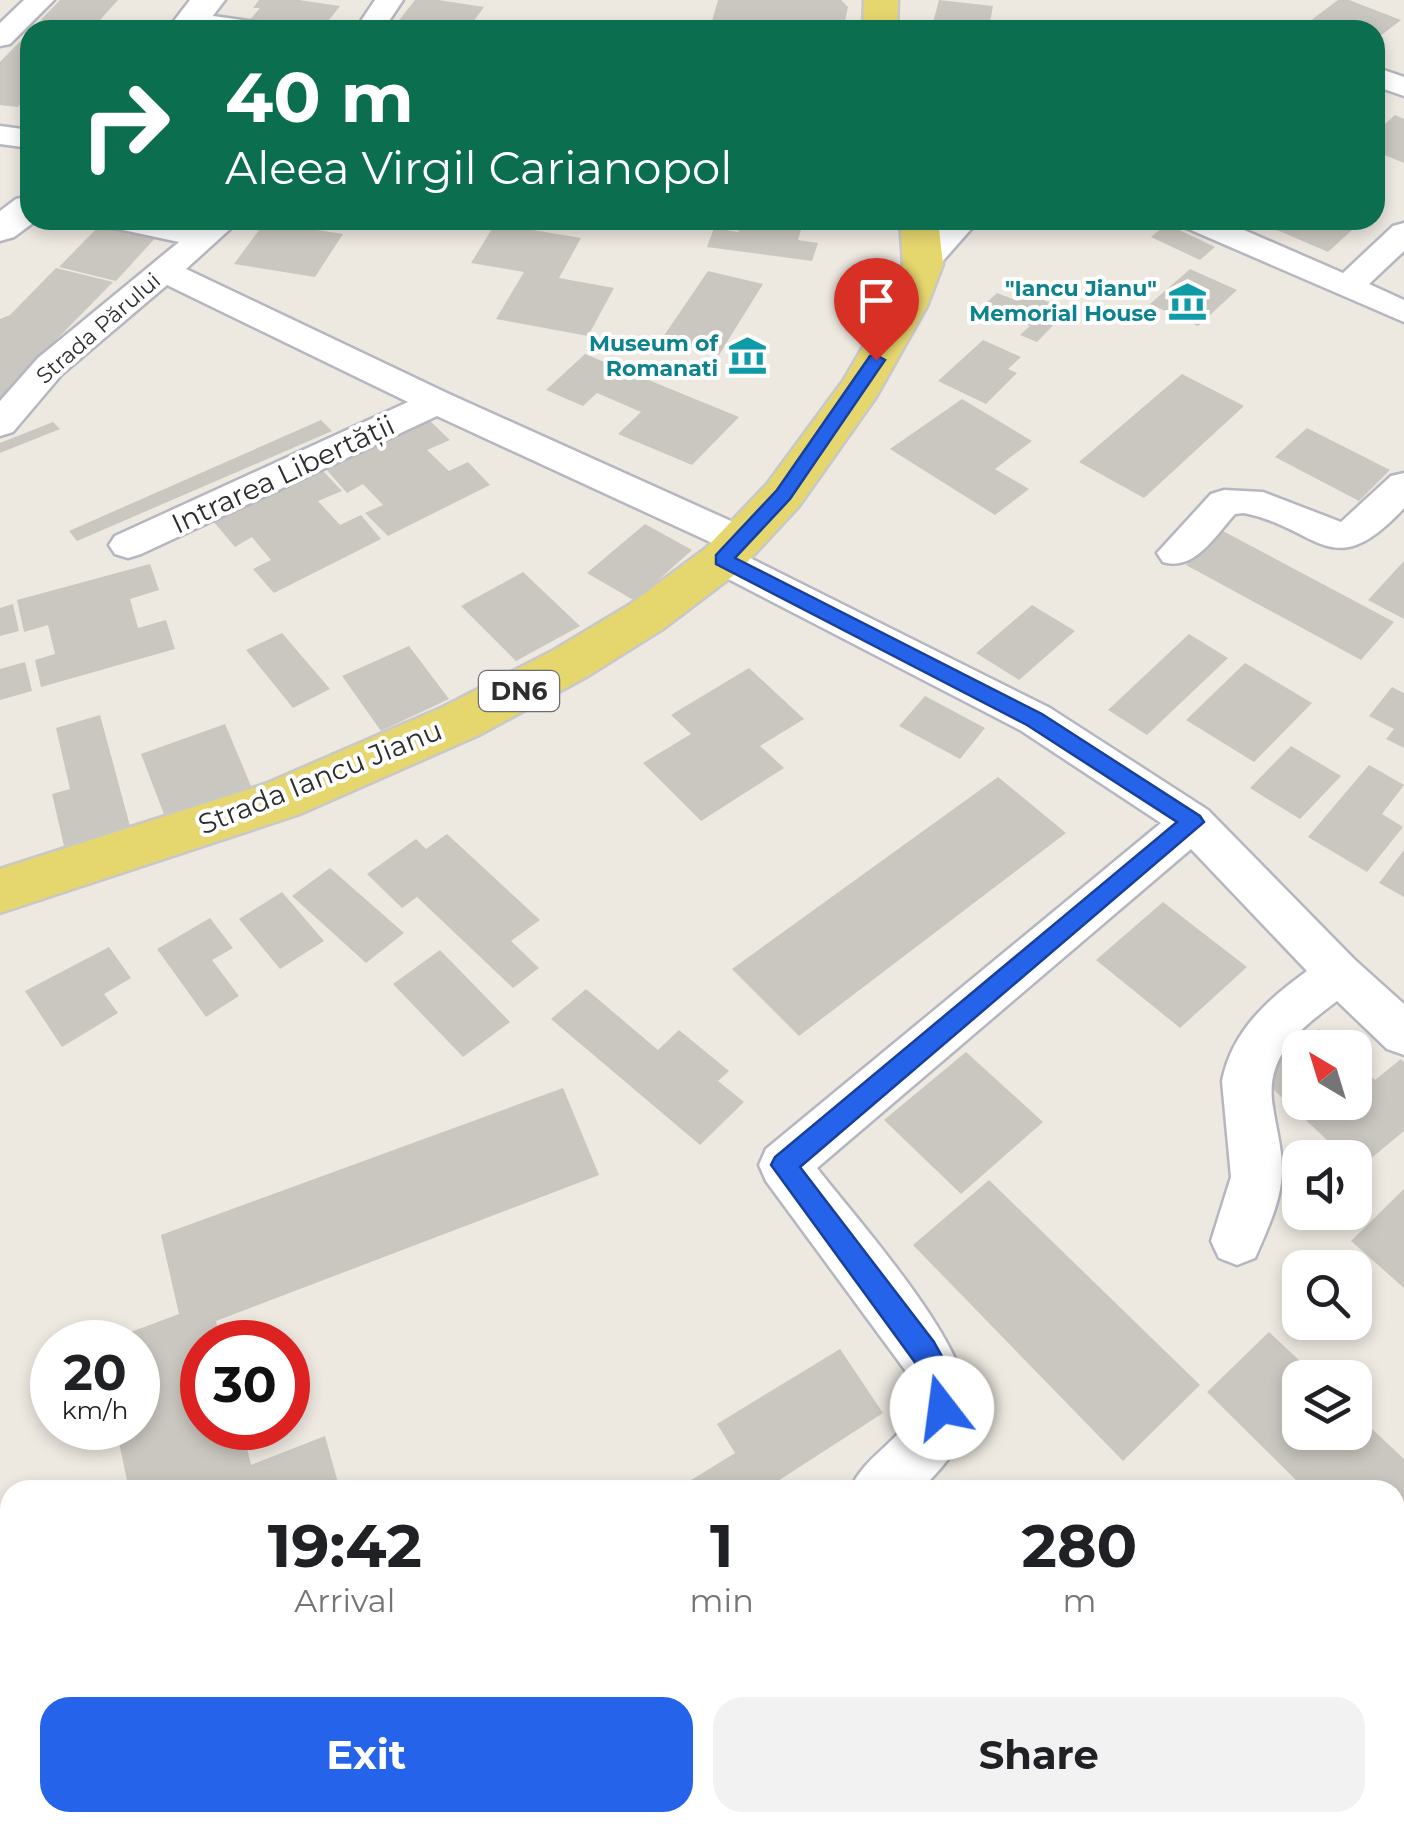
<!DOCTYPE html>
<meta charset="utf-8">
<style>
:root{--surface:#fff;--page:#f2f2f2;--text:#202124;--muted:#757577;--accent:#2563eb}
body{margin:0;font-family:Montserrat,sans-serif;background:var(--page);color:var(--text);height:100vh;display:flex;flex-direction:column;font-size:38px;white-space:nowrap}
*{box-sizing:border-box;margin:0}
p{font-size:32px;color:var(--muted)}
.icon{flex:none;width:55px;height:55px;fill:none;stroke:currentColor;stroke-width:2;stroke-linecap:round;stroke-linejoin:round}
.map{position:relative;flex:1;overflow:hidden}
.drawer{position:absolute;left:0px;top:1480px;width:1405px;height:352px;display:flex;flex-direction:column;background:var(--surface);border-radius:30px 30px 0 0;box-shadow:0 5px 15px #0003}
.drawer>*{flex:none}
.guide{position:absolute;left:20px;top:20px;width:1365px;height:210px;border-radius:30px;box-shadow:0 5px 15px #0003;background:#0b6e4f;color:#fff;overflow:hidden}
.needle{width:65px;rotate:322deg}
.controls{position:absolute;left:1282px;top:1030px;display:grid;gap:20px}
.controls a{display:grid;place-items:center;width:90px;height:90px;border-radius:20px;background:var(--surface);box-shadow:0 5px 15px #0003;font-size:50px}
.speed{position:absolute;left:30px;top:1320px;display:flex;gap:20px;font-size:50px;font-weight:700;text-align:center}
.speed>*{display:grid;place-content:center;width:130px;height:130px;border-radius:50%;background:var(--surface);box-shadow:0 5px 15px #0003;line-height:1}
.speed small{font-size:25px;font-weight:400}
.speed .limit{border:15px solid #d22;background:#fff;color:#111}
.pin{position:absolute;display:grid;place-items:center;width:85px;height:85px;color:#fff;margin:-102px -42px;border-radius:50% 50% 50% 0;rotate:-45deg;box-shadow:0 0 10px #0007}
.pin .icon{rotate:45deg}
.me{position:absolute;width:110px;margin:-55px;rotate:345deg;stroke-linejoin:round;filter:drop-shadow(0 0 8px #0008)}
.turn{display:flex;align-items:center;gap:35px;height:210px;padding:0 40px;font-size:45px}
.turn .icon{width:130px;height:130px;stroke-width:2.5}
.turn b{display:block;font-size:70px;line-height:85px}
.eta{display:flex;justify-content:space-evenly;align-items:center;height:170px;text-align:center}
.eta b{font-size:60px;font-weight:700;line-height:70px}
.cta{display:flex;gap:20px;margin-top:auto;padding:20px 40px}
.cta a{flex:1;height:115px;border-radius:30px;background:var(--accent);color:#fff;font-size:40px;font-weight:700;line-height:115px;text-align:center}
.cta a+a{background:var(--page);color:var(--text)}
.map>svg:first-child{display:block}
</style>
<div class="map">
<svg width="1404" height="1831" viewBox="0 0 1404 1831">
<rect width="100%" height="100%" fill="#ede9e1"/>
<path fill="#c9c7bf" d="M60 0H118L91 30H31Z
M259 0H299L340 6 321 30H307L248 22 260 8H253Z
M415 0H438L484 7 467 30 393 28Z
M718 0H841L848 7 843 30H825L712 21Z
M939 0 993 6 990 22 1001 24 1000 30H931Z
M1338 0H1349L1401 20 1375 40V30H1322L1306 24Z
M30 31V93L18 107 0 105V62Z
M1395 115 1404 119V163L1375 151V133Z
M484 220H538L533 230 581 238 559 278 614 288 588 336 496 319 524 272 471 263 495 224Z
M742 220H804L798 240 818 243 812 261 707 247 714 228 738 232Z
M1268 220H1363L1328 252 1263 224Z
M265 222 343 234 315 277 234 264Z
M102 223 158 235 116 281 59 267Z
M1167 224 1215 247 1200 260 1151 237Z
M56 268 113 282 6 391 8 414 0 416V319L10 315Z
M1190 269 1237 290 1198 326 1150 304Z
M708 271 763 284 719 355 661 340Z
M997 293 1018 301 1026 293 1068 310 1037 342 1020 335 1030 326 983 306Z
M983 340 1021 357 1008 369 1017 373 986 404 938 381Z
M585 354 739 417 692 465 618 434 641 412 597 393 583 406 546 390Z
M1182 374 1244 406 1144 498 1079 462Z
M962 399 1032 441 995 469 1029 489 995 515 890 449Z
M321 420 332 431 77 541 69 531Z
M429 420 450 440 427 450 449 471 468 462 490 485 388 536 365 513 383 505 363 484 347 493 325 468Z
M53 422 60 429 0 453V443Z
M1307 428 1390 470 1359 501 1275 457Z
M323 471 342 491 318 501 340 525 361 515 381 539 274 593 253 569 271 560 252 537 235 547 213 521Z
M645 524 692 550 635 601 587 573Z
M1221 530 1394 622 1361 660 1186 565Z
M1404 561V619L1368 600Z
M150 564 159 590 130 599 138 628 166 620 175 649 41 687 35 660 55 654 48 625 24 632 17 600Z
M523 572 580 626 516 661 461 606Z
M13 604 19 631 0 636V608Z
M1032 605 1075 631 1019 680 976 653Z
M282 633 330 689 293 708 246 650Z
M1189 634 1228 658 1147 735 1108 710Z
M409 646 449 699 381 731 342 676Z
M25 662 32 691 0 700V669Z
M1245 663 1312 703 1254 762 1186 720Z
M749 668 804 719 760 746 784 768 701 821 643 763 691 734 671 715Z
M1392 687 1404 693V748L1386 739 1394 729 1369 716Z
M925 696 985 728 960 759 899 726Z
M100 715 130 826 64 846 52 794 70 789 56 728Z
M225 724 251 786 165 817 141 754Z
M1291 746 1341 776 1300 819 1250 788Z
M1369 765 1404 785 1382 814 1403 827 1367 872 1308 837Z
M998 777 1066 833 799 1036 732 969Z
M447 834 540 920 511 941 539 968 513 988 417 897 402 908 367 874 416 839 426 849Z
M1404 850V897L1379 883Z
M330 868 404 933 366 963 292 896Z
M282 892 324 941 280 969 239 919Z
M1163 902 1247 967 1180 1028 1096 960Z
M210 918 233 948 212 960 239 996 206 1017 157 949Z
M109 947 131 978 104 994 118 1013 62 1047 25 991Z
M440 950 510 1022 463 1057 393 984Z
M586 989 658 1050 679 1030 729 1071 718 1081 744 1102 700 1145 551 1019Z
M1319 1029 1339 1048H1300V1102H1355V1062L1375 1080 1401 1059 1404 1062V1131L1358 1169 1355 1158H1346L1259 1076Z
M966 1052 1043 1122 961 1194 884 1120Z
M563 1088 599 1175 216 1321 221 1342H202V1428H242L251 1465 325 1436 340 1490H129L116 1428H138V1342H104L179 1314 161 1235Z
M989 1180 1200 1385 1123 1461 913 1245Z
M1404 1189V1288L1351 1241Z
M1269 1332 1318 1378H1300V1432H1355V1413L1404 1459V1517L1395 1526V1490H1306L1207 1392Z
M840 1349 883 1413 764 1490H675L735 1453 717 1424Z
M1395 1676 1404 1684V1762L1395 1753Z
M10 1755V1822H137L139 1831H0V1760Z
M688 1822H819L826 1831H695Z
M1136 1822H1281L1289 1831H1144Z"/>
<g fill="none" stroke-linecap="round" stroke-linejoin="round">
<defs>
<path id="minor" d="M24 0H54L10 44 0 46V23Z
M375 0H403L383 30H355Z
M192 13 256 22 270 30 182 27 178 21Z
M1375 67 1404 77V96L1375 86Z
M0 126 30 130V148L0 144Z
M104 220H166L197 226 205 220H240L186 269 449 394 753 531 759 540 753 549 740 553 1050 708 1208 810 1354 959 1404 1004V1055L1387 1049 1337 1001C1300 1029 1264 1056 1273 1107 1276 1128 1282 1148 1282 1169 1282 1200 1267 1230 1255 1258L1237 1265 1219 1258 1211 1241 1231 1177 1222 1081C1232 1031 1267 1000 1307 971L1191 849 817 1168C856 1219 977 1351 968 1413 964 1444 942 1469 920 1490H850C870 1441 935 1434 905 1370L766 1181 759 1165 766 1149 1161 823 1020 730 709 569 703 560 709 551 721 547 437 416 141 554 128 558 115 554 109 545 115 536 408 402 167 285 62 374 13 432 0 436V401L38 358 179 242 109 227Z
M946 220H979L934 271H912L907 264Z
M1179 220H1221L1343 273 1393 226 1404 223V251L1369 284 1404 300V322L1184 227Z
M1404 473V508C1332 586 1319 528 1244 513L1235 514C1215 536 1194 572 1163 562L1157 553 1211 494 1224 490 1263 492 1341 522 1391 476Z
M476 1822H544L541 1831H473Z"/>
<path id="secondary" d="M190 0H225L202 30H167Z
M30 196V220H37L14 237 0 241V211L16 199Z"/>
<path id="primary" d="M864 0H898L897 30H863Z
M900 220H938L943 264 927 306 876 397 799 506 738 572 663 629 588 676 479 735 300 814 0 913V869L265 784 443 707 554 650 629 605 706 548 767 484 843 381 887 306 903 264Z"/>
</defs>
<use href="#minor" stroke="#b5b6bf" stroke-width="5"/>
<use href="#secondary" stroke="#b5b6bf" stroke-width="5"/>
<use href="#primary" stroke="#c8c8c8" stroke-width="5"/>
<use href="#minor" fill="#fff" fill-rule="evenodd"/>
<use href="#secondary" fill="#fff" fill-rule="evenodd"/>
<use href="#primary" fill="#e6d66e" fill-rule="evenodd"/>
</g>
<path fill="#2563eb" stroke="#184099" stroke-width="2.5" d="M876 355 885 360 790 499 735 558 1042 714 1200 816 1204 822 800 1167 934 1342C947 1366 964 1390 952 1418L942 1422 933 1418 928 1384 914 1361 771 1165 775 1157 1177 822 1027 725 716 564V555L777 490 870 356Z"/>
<defs>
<symbol id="museum-bare" viewBox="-9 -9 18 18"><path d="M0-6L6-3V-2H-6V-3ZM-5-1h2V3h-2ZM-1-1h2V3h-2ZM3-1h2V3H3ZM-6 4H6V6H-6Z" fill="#0f9aa8" stroke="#fff" stroke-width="2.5" paint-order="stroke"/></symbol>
</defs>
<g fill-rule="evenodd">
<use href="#museum-bare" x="1160" y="274" width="55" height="55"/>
<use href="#museum-bare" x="720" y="328" width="55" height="55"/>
</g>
<g text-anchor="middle" stroke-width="8" stroke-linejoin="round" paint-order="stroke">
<g font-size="22" font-weight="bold" fill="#0d838f" stroke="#fff" text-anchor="end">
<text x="1157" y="296">"Iancu Jianu"<tspan x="1157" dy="25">Memorial House</tspan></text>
<text x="718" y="351">Museum of<tspan x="718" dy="25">Romanati</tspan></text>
</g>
<g font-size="22" fill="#2d2d2d" stroke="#fff">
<text transform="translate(98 328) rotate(-41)" y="8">Strada Părului</text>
</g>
<rect fill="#fff" stroke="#6c6c6c" stroke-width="2.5" x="479" y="671" width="80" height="40" rx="8"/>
<g font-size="25" font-weight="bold" fill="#2d2d2d">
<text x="519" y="700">DN6</text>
</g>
<g font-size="28" fill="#2d2d2d" stroke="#fff">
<text transform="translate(283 474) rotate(-25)" y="10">Intrarea Libertății</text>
<text transform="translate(320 777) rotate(-22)" y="10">Strada Iancu Jianu</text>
</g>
</g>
</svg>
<div class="controls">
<a><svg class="needle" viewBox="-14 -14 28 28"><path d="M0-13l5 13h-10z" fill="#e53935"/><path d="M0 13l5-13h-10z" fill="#757577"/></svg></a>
<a><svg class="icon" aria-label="sound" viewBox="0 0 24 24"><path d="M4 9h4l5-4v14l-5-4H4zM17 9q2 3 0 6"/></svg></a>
<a><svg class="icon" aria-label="search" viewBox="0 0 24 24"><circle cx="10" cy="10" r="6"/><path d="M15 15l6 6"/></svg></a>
<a><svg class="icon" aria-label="layers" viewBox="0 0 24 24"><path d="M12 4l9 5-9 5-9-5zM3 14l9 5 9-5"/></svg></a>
</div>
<div class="speed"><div>20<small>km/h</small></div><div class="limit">30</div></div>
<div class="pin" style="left:876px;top:360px;background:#d93025"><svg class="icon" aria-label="arrive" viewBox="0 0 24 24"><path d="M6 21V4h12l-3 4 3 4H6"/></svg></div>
<svg class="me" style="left:942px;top:1408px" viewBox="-20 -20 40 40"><circle r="19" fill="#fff"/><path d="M0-13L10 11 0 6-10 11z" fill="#2563eb"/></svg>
<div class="guide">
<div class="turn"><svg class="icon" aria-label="right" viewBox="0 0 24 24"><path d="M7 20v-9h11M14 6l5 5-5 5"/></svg><div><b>40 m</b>Aleea Virgil Carianopol</div></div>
</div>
<section class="drawer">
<div class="eta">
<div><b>19:42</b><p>Arrival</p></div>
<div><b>1</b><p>min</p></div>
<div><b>280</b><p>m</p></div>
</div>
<div class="cta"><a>Exit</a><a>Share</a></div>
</section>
</div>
